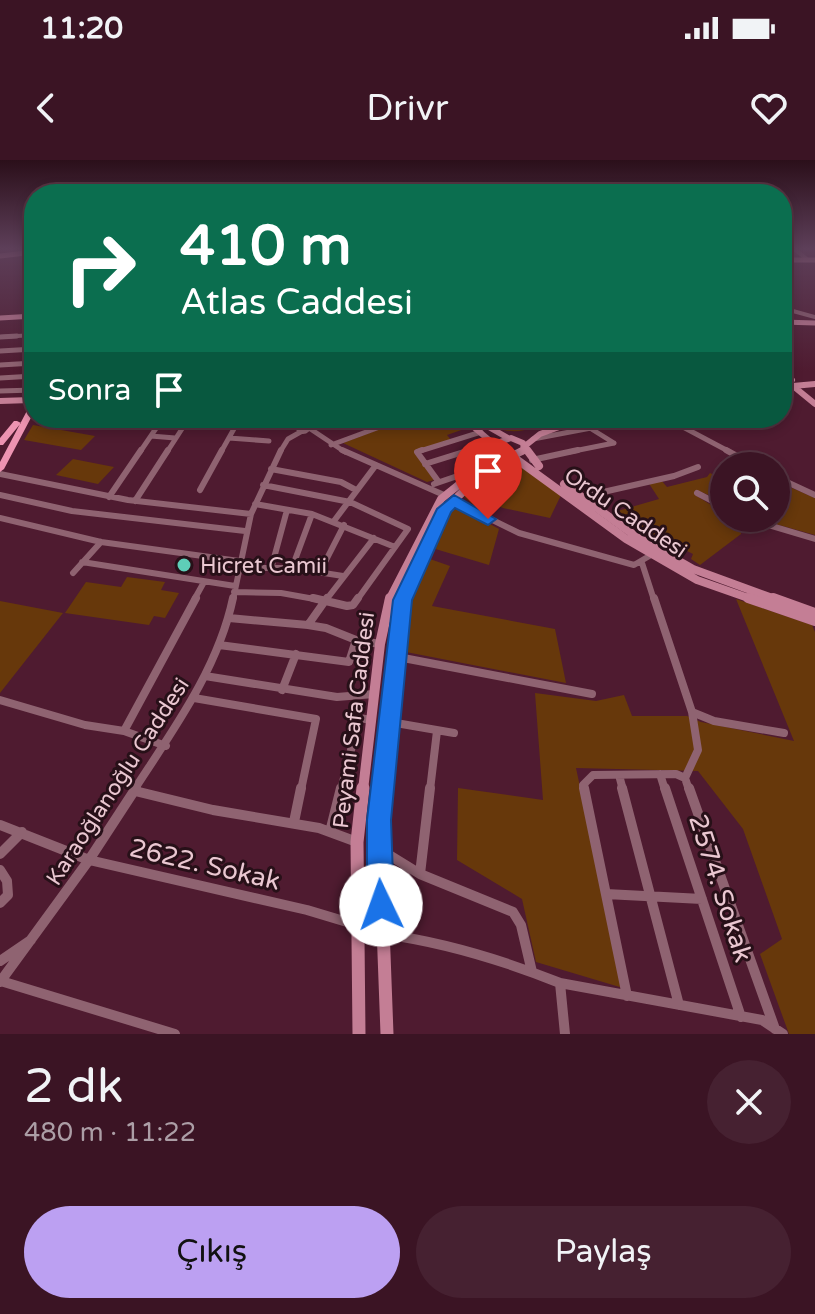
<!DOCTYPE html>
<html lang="tr">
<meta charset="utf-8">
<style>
:root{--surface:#3b1424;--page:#462131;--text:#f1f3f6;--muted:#ac9ea6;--line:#543341;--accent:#bca0f2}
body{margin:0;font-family:"Varela Round",sans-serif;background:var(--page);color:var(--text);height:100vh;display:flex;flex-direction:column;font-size:30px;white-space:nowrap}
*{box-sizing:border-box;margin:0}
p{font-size:26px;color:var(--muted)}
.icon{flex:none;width:44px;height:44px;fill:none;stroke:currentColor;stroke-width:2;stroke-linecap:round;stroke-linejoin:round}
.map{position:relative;height:874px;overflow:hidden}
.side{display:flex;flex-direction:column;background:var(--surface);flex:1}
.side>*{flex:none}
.top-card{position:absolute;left:24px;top:24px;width:768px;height:244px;border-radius:32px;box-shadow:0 4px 12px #0003,0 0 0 2px var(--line);background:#0b6e4f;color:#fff;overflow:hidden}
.fabs{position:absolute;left:710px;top:292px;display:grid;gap:16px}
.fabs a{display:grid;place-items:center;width:80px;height:80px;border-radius:50%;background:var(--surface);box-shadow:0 4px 12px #0003,0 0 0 2px var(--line);font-size:40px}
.pin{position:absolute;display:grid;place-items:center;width:68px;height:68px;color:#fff;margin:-82px -34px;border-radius:50% 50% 50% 0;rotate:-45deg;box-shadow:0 0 8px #0007}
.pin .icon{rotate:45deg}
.me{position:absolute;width:88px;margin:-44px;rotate:357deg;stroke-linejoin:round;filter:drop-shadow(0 0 6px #0008)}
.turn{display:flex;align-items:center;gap:28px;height:168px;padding:0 24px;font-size:36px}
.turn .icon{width:104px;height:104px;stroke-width:2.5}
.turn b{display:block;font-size:56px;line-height:68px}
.then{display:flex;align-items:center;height:76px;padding:0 24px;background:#0003;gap:16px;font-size:30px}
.round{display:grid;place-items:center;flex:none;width:84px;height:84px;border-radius:42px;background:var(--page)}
.headline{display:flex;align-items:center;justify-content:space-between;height:136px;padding:0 24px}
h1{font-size:48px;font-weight:600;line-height:60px}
.action{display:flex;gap:16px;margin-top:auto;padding:16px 24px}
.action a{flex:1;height:92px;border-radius:48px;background:var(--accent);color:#111;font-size:32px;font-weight:600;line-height:92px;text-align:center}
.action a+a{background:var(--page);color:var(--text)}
.status{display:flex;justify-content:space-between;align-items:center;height:56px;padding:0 40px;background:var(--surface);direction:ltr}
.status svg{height:22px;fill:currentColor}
header{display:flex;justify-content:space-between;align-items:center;height:104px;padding:0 24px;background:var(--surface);font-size:36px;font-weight:600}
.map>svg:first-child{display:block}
</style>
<div class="status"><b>11:20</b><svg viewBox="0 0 49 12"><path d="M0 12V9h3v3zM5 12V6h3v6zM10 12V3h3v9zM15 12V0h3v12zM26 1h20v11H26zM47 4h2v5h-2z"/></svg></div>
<header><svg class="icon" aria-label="back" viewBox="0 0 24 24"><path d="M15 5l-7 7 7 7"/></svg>Drivr<svg class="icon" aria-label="heart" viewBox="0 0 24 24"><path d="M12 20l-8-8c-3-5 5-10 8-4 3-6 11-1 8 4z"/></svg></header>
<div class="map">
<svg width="815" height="874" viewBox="0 0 815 874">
<rect width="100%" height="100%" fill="#4f1b30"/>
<path fill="#67380b" d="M409 258H458L470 267 447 275 451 280 415 292 434 320 427 322 343 283Z
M487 258H556C525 271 513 279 482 260Z
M33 265 95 276 81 290 24 280Z
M73 299 114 307 98 324 56 315Z
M511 303 520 304 562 333 550 358 503 348 484 339 476 347 464 337 498 306Z
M710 313 724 320V329L713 337 699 331 695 335 724 353V358H733L742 364 741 374 700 405 691 399 693 394 671 383 666 389 614 352 659 339 648 322 661 320 667 327 707 317Z
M778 322 815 338V375L754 358H776Z
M461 348 499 369 489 405 432 388 449 351Z
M427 398 450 406 432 446 555 469 566 523 406 492 408 443Z
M127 417 165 422 161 430 179 433 165 458 154 456 149 465 65 453 86 422 121 427Z
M736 439 812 465 815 472V874H789L760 794 782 779 743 669 698 611 576 608 623 828 536 802 522 739 457 700 458 628 543 640 535 533 596 541 624 535 632 556H687L701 562 794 581Z
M0 441 63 453 0 533Z"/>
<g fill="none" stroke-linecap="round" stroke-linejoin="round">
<path stroke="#8f6371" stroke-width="4" d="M793 88 808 100
M782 148 815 157
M0 177 34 175"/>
<path stroke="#8f6371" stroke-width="5" d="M0 177 17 176
M0 191 34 189
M0 205 34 203
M0 218 34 216
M0 231 34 230
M666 258 730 292
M577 260 614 283
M297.5 266a5.5 5.5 0 1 1 11 0a5.5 5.5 0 1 1-11 0Z
M309 268 345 292
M151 276 175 278
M229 278 269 281
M533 279 591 268
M331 285 404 258
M140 292 163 258
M167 292 189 258
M221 292 240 258
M280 292 288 279 304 270
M417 292 481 272
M463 292 494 283
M569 292 614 283"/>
<path stroke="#8f6371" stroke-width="6" d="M342 290 444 335
M422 290 417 292 438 321
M726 290 755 306
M532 300 578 290
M425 304 470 290
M271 309 341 322 356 330
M0 314 128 340 251 354
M776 317 815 335
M434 324 475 310
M263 325 350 342 408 369 357 440
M200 330 222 290
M697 333 724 347
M0 335 72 351 245 371
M109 337 141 290
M581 337 674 316 698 307
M135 341 168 290
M454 341 519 373 634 405 651 395
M255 344 312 354 395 387
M0 358 101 382 239 401
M745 358 815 379
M334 361 376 305
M82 402 235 426
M642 403 654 440
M238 408H292L343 416
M292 408 312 354
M271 409 287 350
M320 412 344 365
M73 413 101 382
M234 432 281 433 320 440
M194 440 204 422
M233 440 251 354 281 290
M326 440 374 378"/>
<path stroke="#8f6371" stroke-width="8" d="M313 438 347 446 353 445 358 438
M654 438 692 552 714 561 784 573
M229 458 308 465 327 438
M308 465 326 468 356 480
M219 485 349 502 356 480 380 484
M398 497 592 534
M205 516 337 537 374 534
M282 530 296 494
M194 538 316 559 301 630
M0 540 85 565 124 571 166 586
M390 562 454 573
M124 571 196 438
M660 614 665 630
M619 615 623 630
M685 618 698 590 692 552
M134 630C173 570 218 509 233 438
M341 630 359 558 372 560
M430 630 437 571
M584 630 583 625 593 615 676 614 685 618 689 630"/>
<path stroke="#8f6371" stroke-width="10" d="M584 628 627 836
M622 628 679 845
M665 628 741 857
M689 628 775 869
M135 631 213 650 319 668 357 682
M294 662 301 628
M0 665 89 700 307 750 357 765
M330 672 341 628
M381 690 420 714 513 752 521 765 532 812
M0 694 22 672
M0 710 7 721 8 735 0 743
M420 714 430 628
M606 734 702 739
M383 774C442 782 505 801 560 823L762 860 783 874
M0 801 31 780
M1 821 175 874
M0 822 89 700 136 628
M560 823 565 874"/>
<path stroke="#c47e95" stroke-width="5" d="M0 96 34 92
M782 100H815
M0 158 34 156
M782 162 815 163"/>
<path stroke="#c47e95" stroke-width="6" d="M782 209 792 220
M787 221 815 244
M793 226 815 224
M0 241 31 240
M463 258 495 285
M473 258 508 278
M525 286 540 274 584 258
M525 288 528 292
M492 292 496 288
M502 292 498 291 497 283 511 278 523 283 524 291 521 292"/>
<path stroke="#c47e95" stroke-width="8" d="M498 290 512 296 524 290
M527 290 539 306
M512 296 626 379 697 420 754 440
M564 324 637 377 693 409 778 440
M389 440 441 339 477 310 494 290
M405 440 445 349 492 304 509 296"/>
<path stroke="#c47e95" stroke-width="10" d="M748 438 815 461
M773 438 815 453
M363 630 380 484 390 438
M383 630 398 497 400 451 406 438"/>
<path stroke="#c47e95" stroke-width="13" d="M383 628 379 660 387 874
M359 874 357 682 363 628"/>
<path fill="#ed93b1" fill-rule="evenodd" d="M34 243V252L4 309 0 312V302L30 245Z
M14 261H17L21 263 3 285H0V278Z"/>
</g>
<linearGradient id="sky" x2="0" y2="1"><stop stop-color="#2b0f1a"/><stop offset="0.42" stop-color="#5d3f59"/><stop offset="1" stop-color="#5d3f59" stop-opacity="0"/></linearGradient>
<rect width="815" height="211" fill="url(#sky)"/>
<path fill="#1a73e8" stroke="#114b97" stroke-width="2" d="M454 335 496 359 488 365 455 348 451 352 412 440 391 660 394 745 390 755 381 759 371 755 367 745V660L393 440 437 349Z"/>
<circle fill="#5eceb8" stroke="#271018" stroke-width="3" cx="184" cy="405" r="8"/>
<g text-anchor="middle" stroke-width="6" stroke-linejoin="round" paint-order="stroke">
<g font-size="22" fill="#eac7d1" stroke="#271018">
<text transform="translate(626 352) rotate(34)" y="8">Ordu Caddesi</text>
<text transform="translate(353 560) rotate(-83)" y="8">Peyami Safa Caddesi</text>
<text transform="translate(117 621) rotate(-57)" y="8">Karaoğlanoğlu Caddesi</text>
</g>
<g font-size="22" fill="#eac7d1" stroke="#271018" text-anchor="start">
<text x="200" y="413">Hicret Camii</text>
</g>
<g font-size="26" fill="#eac7d1" stroke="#271018">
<text transform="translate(205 704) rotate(13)" y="9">2622. Sokak</text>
<text transform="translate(721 728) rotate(72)" y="9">2574. Sokak</text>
</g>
</g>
</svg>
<div class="fabs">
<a><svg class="icon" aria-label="search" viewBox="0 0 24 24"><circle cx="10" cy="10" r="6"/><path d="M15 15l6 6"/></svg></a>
</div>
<div class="pin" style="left:488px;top:359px;background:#d93025"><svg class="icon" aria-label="arrive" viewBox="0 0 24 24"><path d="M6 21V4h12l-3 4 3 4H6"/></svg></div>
<svg class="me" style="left:381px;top:745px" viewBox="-20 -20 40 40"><circle r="19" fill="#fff"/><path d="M0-13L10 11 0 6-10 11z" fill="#1a73e8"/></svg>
<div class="top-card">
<div class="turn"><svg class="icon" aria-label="right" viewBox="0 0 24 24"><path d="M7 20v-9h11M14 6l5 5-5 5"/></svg><div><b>410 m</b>Atlas Caddesi</div></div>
<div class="then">Sonra<svg class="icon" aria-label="arrive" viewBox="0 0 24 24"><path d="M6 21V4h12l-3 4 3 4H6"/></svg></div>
</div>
</div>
<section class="side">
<div class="headline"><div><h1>2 dk</h1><p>480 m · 11:22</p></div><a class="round"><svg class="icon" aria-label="close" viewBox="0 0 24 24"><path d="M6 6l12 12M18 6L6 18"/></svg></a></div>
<div class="action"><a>Çıkış</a><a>Paylaş</a></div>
</section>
